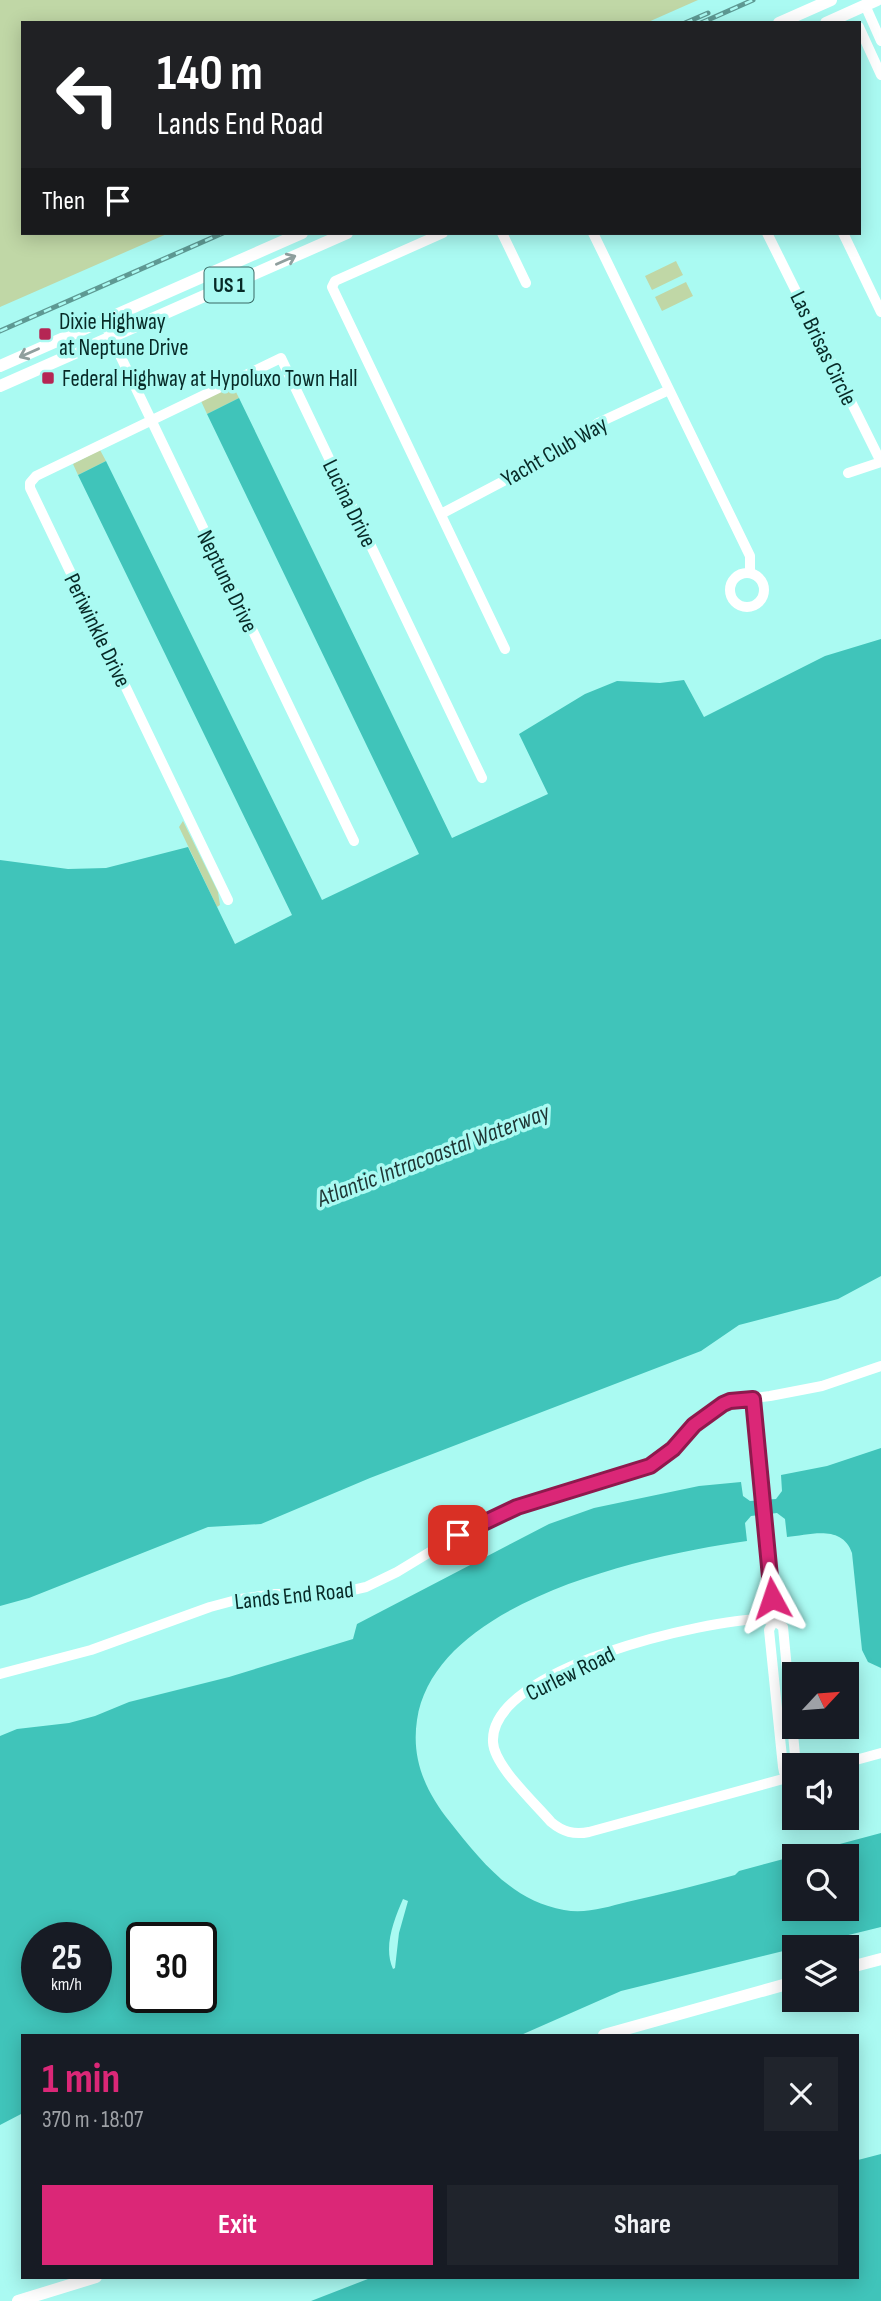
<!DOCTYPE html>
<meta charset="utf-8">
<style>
:root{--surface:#171b24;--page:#20242c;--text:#f1f3f6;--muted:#9ea1a6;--accent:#db2777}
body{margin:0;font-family:"Sofia Sans Condensed",sans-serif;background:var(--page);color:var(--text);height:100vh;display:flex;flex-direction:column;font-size:26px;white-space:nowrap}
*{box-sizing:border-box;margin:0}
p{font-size:23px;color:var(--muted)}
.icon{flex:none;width:38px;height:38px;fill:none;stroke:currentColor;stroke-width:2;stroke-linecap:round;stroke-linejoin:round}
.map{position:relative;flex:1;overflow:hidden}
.panel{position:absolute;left:21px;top:2034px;width:838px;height:245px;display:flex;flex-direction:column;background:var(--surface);border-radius:0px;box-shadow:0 4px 18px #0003}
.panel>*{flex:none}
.top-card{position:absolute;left:21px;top:21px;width:840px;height:214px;border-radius:0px;box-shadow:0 4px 18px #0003;background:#202124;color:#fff;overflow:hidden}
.needle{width:46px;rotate:64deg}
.tools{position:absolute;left:782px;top:1662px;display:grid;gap:14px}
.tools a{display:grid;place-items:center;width:77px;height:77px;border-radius:0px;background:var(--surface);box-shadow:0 4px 18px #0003;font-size:35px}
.speed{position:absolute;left:21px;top:1922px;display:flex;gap:14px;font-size:35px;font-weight:700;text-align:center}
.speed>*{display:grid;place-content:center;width:91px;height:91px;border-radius:50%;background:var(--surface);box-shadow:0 4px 18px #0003;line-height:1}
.speed small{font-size:18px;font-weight:400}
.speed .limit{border:4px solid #111;border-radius:10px;background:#fff;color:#111}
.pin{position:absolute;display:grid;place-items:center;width:60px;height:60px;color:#fff;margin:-30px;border-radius:14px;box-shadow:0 4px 10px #0006}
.me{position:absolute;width:77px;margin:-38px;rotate:355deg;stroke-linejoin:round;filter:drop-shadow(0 0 5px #0008)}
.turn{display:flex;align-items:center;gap:24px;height:147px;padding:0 21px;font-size:32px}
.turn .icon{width:91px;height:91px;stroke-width:2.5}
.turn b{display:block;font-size:49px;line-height:60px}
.then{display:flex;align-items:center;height:66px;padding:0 21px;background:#0003;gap:14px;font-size:26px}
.round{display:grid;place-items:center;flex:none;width:74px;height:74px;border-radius:0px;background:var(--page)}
.head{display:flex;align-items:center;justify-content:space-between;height:119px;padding:0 21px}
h1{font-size:42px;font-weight:700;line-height:52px;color:var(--accent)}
.button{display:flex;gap:14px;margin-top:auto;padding:14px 21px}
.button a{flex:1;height:80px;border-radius:0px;background:var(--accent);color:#fff;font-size:28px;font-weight:700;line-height:80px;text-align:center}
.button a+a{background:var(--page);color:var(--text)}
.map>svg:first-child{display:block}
</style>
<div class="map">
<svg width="881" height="2301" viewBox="0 0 881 2301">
<rect width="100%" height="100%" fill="#aafaf2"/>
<path fill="#c0d7a6" d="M0 0H698L646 23H23V233H169L0 307Z
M676 261 683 275 652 290 645 276Z
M686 282 693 296 662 311 655 297Z
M233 386 239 398 207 414 201 401Z
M100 450 106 461 78 475 73 464Z
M183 821 218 892 220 905 217 907 179 827Z"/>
<path fill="#40c4ba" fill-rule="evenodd" d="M239 398 452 838 548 794 519 734 585 694 617 681 660 683 684 680 704 717 825 656 881 639V1276L838 1299 739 1325 701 1351 370 1478 261 1524 208 1527 29 1598 0 1606V860L68 869 106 868 188 847 235 944 292 915 78 475 106 461 322 900 419 854 207 414Z
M881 1448V1668L868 1662 862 1650 852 1553C842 1524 810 1535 787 1537L785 1519 777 1513 751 1516 745 1523 747 1541C648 1555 435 1600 417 1720 411 1760 426 1792 450 1822 481 1861 512 1901 564 1910 586 1914 607 1907 627 1902 663 1894 699 1885 735 1875L739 1871 881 1833V1927L621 1991 521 2035H23V2113L0 2125V1736L17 1729 69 1723 95 1716 129 1702 229 1677 353 1639 357 1624 549 1524 594 1508 699 1486 741 1482 743 1496 750 1501 776 1499 782 1491 781 1475 827 1466ZM794 1857H847V1909H794ZM403 1899 408 1901 399 1933 395 1968 393 1969C383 1947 394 1920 403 1899ZM37 1937H96V1997H37ZM142 1937H201V1997H142Z
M881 2154V2301H311L373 2277H858V2160Z"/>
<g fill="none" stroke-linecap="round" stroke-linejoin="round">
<path stroke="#fff" stroke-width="10" d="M865 5 881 41
M859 27 881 75
M443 233 335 281 332 287 505 649
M502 233 526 283
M593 233 750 556V572
M767 233 881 462 848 473
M843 233 881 312
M103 320 354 841
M441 514 555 454 598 423 669 390
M730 590a17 17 0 1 1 34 0a17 17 0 1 1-34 0Z
M228 900 30 488V483L36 476 281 358 482 778
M753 1399 774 1620 769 1630 783 1767 784 1772 793 1777
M0 1674 91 1650 210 1607 240 1599 275 1594H335L366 1587 397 1572 458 1535 517 1507 650 1466 673 1449 694 1425 730 1401 770 1396 822 1386 881 1366
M834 1766 881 1753
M794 1776 589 1832C574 1835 563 1832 551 1822 535 1803 494 1766 493 1742 489 1668 707 1619 764 1619L774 1620 783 1627 796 1766"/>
<path stroke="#fff" stroke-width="12" d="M779 23 831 0
M826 23 877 0
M0 366 302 233
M0 386 347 233
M847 1968 881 1959
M604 2035 794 1982
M18 2301 96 2277"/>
<defs>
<path id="rail" d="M685 23 708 13
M701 23 753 0
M0 331 223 233"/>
</defs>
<use href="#rail" stroke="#5e9993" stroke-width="5"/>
<use href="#rail" stroke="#aafaf2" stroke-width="2.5" stroke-dasharray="8" stroke-linecap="butt"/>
</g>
<defs><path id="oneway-shaft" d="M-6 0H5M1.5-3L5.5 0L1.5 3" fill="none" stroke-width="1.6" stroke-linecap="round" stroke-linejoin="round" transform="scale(1.75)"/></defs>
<g stroke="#8f9f9e">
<use href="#oneway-shaft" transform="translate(286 260) rotate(-24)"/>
<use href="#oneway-shaft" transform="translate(29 353) rotate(156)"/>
</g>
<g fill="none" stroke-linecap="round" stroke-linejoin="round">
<defs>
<path id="route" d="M458 1535 517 1507 650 1466 673 1449 694 1425 723 1404 730 1401 753 1399 772 1598"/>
</defs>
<use href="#route" stroke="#8e194d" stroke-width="18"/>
<use href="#route" stroke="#db2777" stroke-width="12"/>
</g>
<g fill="#b52654" stroke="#aafaf2" stroke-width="2.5">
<rect x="38" y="327" width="14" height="14" rx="3.5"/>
<rect x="41" y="371" width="14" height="14" rx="3.5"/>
</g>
<g text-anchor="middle" stroke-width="7" stroke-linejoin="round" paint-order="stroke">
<rect fill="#aafaf2" stroke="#386864" stroke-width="2" x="204.5" y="267.5" width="49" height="35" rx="5"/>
<g font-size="21" font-weight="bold" fill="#072a27">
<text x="229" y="292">US 1</text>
</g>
<g font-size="23" fill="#072a27" stroke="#aafaf2" text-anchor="start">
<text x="59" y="329">Dixie Highway<tspan x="59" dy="26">at Neptune Drive</tspan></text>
<text x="62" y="386">Federal Highway at Hypoluxo Town Hall</text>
</g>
<g font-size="23" fill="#072a27" stroke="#aafaf2">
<text transform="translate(824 348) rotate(64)" y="8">Las Brisas Circle</text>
<text transform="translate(554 451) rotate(-30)" y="8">Yacht Club Way</text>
<text transform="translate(350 503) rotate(64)" y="8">Lucina Drive</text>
<text transform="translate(228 581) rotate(64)" y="8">Neptune Drive</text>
<text transform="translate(98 630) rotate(64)" y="8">Periwinkle Drive</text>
<text transform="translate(294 1595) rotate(-6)" y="8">Lands End Road</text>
<text transform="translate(570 1673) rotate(-26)" y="8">Curlew Road</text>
</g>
<g font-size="24" font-style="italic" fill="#1e3533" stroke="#aafaf2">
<text transform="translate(433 1155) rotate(-21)" y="8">Atlantic Intracoastal Waterway</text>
</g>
</g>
</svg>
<div class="tools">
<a><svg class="needle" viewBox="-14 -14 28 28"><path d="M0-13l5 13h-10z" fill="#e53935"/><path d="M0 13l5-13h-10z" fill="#9ea1a6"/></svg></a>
<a><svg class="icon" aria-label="sound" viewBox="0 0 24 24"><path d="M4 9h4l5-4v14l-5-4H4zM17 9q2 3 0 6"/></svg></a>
<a><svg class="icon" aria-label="search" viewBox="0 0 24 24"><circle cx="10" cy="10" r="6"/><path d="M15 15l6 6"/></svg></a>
<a><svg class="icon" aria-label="layers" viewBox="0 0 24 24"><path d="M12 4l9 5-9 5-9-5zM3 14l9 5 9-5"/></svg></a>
</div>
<div class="speed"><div>25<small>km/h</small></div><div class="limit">30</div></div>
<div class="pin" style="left:458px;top:1535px;background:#d93025"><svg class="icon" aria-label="arrive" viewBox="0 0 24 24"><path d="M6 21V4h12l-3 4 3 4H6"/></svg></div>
<svg class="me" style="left:772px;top:1598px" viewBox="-20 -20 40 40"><path d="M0-17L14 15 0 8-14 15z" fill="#db2777" stroke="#fff" stroke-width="4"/></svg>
<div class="top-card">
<div class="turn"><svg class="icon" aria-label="left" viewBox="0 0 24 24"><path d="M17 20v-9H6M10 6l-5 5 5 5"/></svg><div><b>140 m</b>Lands End Road</div></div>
<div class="then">Then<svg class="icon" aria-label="arrive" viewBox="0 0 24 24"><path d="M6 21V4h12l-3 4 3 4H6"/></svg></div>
</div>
<section class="panel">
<div class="head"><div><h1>1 min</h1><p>370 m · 18:07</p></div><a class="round"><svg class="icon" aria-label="close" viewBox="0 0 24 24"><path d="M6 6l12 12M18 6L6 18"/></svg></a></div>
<div class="button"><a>Exit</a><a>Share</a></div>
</section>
</div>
